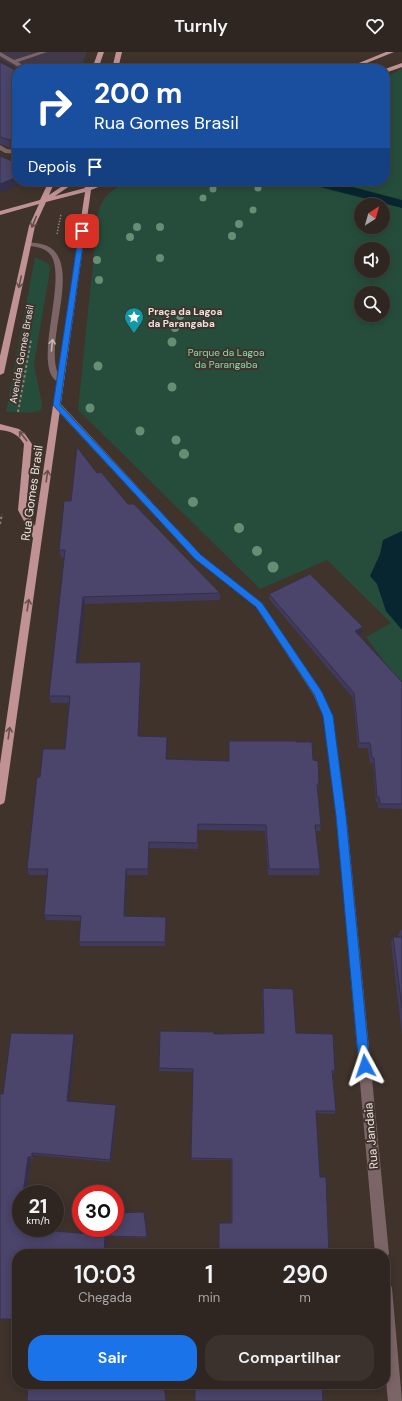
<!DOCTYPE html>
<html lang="pt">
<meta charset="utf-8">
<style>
:root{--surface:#2f2621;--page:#3b322e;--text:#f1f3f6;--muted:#a7a5a5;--line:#4a433f;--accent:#1a73e8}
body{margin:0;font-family:"DM Sans",sans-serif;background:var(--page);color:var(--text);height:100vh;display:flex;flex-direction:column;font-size:15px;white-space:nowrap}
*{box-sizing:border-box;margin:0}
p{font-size:13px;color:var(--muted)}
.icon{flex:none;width:22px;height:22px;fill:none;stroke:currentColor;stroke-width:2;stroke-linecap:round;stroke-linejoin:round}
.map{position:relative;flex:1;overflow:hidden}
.drawer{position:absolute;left:12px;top:1197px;width:378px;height:140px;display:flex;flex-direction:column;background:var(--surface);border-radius:16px;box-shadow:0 2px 10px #0003,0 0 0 1px var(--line)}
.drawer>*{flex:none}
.hud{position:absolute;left:12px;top:12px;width:378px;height:122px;border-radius:16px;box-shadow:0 2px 10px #0003,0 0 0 1px var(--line);background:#1a4fa0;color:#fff;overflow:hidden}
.needle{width:26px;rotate:37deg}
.controls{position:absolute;left:354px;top:146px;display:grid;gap:8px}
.controls a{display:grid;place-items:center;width:36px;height:36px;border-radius:50%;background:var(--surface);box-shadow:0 2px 10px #0003,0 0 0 1px var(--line);font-size:20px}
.speed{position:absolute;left:12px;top:1133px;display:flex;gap:8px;font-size:20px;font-weight:700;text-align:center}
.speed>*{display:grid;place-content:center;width:52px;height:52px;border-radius:50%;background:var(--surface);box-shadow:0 2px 10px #0003,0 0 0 1px var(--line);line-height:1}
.speed small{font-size:10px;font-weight:400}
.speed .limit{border:6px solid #d22;background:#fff;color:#111}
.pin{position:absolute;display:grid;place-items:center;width:34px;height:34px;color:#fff;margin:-17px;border-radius:8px;box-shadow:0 2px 6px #0006}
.me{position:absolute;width:44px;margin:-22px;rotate:355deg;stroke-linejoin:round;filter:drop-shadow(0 0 3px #0008)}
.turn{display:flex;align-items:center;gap:14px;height:84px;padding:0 16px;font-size:18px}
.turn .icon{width:52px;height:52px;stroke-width:2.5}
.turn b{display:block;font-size:28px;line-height:34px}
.then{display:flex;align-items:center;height:38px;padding:0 16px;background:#0003;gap:8px;font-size:15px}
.eta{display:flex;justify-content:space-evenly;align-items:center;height:68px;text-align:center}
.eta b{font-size:24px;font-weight:600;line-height:28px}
.cta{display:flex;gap:8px;margin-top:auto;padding:8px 16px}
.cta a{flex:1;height:46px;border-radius:16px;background:var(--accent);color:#fff;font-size:16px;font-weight:600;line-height:46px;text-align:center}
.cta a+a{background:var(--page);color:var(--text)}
header{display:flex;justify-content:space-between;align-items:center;height:52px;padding:0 16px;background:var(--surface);font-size:18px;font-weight:600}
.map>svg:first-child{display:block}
</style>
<header><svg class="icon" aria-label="back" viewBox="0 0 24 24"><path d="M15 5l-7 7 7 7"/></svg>Turnly<svg class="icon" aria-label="heart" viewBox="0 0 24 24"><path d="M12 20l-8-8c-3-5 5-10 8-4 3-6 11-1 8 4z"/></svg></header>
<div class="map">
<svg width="402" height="1349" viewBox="0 0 402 1349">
<rect width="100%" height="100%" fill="#3f332c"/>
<path fill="#423a4a" d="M0 0H87L80 17H18L0 7Z"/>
<path fill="#264d3b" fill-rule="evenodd" d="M402 17V634L366 585 391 571 327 508 260 537 78 358 98 162C104 140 113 137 133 129H385V25ZM361 153H383V175H361ZM361 197H383V219H361ZM361 241H383V263H361Z
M35 205 49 212 50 218 34 312 42 353 41 358C32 363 18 359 6 360Z"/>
<path fill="#07262f" d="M330 129 402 148V156L320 135V131Z
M402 479V578L386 559 377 532 370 524 380 502 383 488Z"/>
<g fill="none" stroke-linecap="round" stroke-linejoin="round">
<path stroke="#8c827c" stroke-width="1.5" stroke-dasharray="1.5 1.5" stroke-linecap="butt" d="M57 182 61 162"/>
<path stroke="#8c827c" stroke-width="2" stroke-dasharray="2.5 2.5" stroke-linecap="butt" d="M18 360 31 288
M0 472 2 462"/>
<path fill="#7c6566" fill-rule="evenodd" d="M0 0 14 8 39 0H47L18 10 29 17H22L0 4Z
M28 190C37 191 50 192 56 201 75 227 47 287 57 319 58 323 62 326 64 329L60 331C28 320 71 223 49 201 43 195 34 195 26 193L25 192Z"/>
<path fill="#7c6566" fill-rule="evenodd" d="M0 93 7 97 17 98V102L5 101 0 98Z
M54 351H60L201 503 262 551 320 637 333 664 348 779 389 1202 385 1208V1202H375L338 779 323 664 313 642 256 555 195 507 54 355Z
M385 1229 390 1231 392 1236 402 1349H388L385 1319Z"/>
<path fill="#c09294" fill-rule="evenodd" d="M98 0H104L98 17H92Z
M116 0H122L118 17H112Z
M386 0H394L352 17H344Z
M402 11V15L385 21V17Z
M49 129H55L49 143 70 129H77L55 144 85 136 83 129H89L90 134 104 129H113L91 138 5 748 4 751 0 753V712L33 486 18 458 24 392C18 382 11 379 0 378V372L19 377 25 382 32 392 26 458 35 474 85 140 46 150 35 174 4 321 0 323V304L29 174 39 152 0 163V159L40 148Z"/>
</g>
<g fill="#688d75">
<circle cx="258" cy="136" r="3.5"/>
<circle cx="213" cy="137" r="3.5"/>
<circle cx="203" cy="146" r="3.5"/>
<circle cx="253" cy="158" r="3.5"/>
<circle cx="239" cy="172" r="4"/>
<circle cx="137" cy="175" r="4"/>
<circle cx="160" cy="175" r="4"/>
<circle cx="232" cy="184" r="4"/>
<circle cx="130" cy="185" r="4"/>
<circle cx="160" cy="206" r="4"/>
<circle cx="97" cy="208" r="4"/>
<circle cx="99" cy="228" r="4"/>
<circle cx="180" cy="264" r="4"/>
<circle cx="175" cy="276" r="4"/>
<circle cx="172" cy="290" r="4.5"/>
<circle cx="98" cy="314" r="4.5"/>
<circle cx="172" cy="335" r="4.5"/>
<circle cx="90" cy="356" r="4.5"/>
<circle cx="140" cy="379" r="4.5"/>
<circle cx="176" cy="388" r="4.5"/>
<circle cx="184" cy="402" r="5"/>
<circle cx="193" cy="450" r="5"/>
<circle cx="239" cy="476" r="5"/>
<circle cx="257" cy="499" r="5"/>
<circle cx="273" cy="515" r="5.5"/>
</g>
<path fill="#403a5c" d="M0 10 17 19V94L11 96 0 92Z
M97 421 128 452 220 541V548L85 552 78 611 141 610V617L139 684 168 691 167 707 229 709V689L296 690 313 708 319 732 318 738 321 773 320 779H316L320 817 319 823H268L265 779 198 778V797L149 796 148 823H127L125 864 166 870 165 894H80L79 890 81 869 46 868 44 863 48 823H29L27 817 40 725 65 697 69 651H51L49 644 64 506H61L59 498 71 449Z
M269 542 362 581 358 583 402 630V757L378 756V750H376L373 711H370L368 696H358L353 646 269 547Z
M401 878H402V983L391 890 393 885H399L398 883Z
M263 936 296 981 335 1019 333 1022 336 1059 334 1062 316 1061 219 1198 231 1171V1108H192L193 1020 159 1019V1016L214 982 263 981 262 940Z
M74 982 76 985 69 1049 117 1056 111 1110 34 1103V1107H31L21 1176 102 1183 145 1161 148 1186 107 1185 0 1267 3 1042Z"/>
<path fill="#34304b" d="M17 85V94L11 96 10 88Z
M17 125V129H26V130L0 141V132Z
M83 545 85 552 78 618 76 611Z
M363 575 362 581 354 585 355 579Z
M141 610V617L139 691 138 684Z
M167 685 168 691 167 713 166 707Z
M126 817 127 823 125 869 124 864Z
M74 982 76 985 69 1052 67 1049Z
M116 1053 117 1056 111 1110 110 1108Z
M32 1101 34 1103V1107L32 1105Z
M28 1105 31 1107 26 1142H23Z
M21 1155V1173L20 1177 18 1176Z
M144 1160 145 1161 148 1186 147 1185Z
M105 1184 107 1185 106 1202H104Z"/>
<path fill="#4b446b" stroke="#34304b" d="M0 10 17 19V85L10 88 0 85Z
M0 104 17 111V114L13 116 17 118V125L0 132Z
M77 395 97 421 101 420 128 452H134L220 541 83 545 76 611 141 610 138 684 167 685 166 707 229 709V689H296V690H312L313 708 318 709 319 732H317L321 773H315L320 817H269L266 773 198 772 197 791 149 790 148 817H126L124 864 166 865 165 890H79L81 864 44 863 48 817H27L37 725H40L43 697H65L70 644H49L65 498H59L62 470 64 449H71Z
M310 522 363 575 355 579 402 630V752H380L379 745H377L374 706H372L370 691H359L354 641 269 542Z
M393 885H402V956Z
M263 936 293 937 296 981 333 982 335 1019H332L336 1059H316L320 1125H326L329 1202H195V1197L219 1198V1171H232V1107L191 1106 193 1017 159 1016 160 979 214 980V982L264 981Z
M11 981 74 982 67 1049 116 1053 110 1108 32 1101V1105H28L23 1142H21V1155L18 1176 102 1183 103 1176H115V1161L144 1160 147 1185 105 1184 104 1202H17V1267H0V1042H3Z
M28 1332H164L166 1349H27Z
M195 1332H322L323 1349H195Z"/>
<defs><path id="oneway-shaft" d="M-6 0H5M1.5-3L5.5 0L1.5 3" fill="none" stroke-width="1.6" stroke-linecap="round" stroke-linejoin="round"/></defs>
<g stroke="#66504b">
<use href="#oneway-shaft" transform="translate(34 170) rotate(112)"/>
<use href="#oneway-shaft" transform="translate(20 230) rotate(102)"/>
<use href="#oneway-shaft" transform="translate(23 384) rotate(-129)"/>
<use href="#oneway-shaft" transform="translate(47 424) rotate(-82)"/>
<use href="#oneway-shaft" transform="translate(28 553) rotate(-81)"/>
<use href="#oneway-shaft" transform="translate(9 681) rotate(-82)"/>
</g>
<use stroke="#c3b6b3" href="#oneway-shaft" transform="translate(52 293) rotate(-84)"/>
<path fill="#1a73e8" stroke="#114b97" d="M82 178 85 179 60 353 201 503 262 551 322 640 333 664 346 764 370 1014 369 1018 365 1020 361 1018 359 1014 336 764 323 664 314 642 256 555 195 507 53 353 79 179Z"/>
<defs>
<symbol id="sight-pin" viewBox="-11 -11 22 30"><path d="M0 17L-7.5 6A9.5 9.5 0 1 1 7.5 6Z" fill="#0f9aa8" stroke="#3f332c"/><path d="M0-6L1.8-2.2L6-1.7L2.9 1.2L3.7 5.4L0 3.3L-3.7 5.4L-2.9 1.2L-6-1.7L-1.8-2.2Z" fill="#fff"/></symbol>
</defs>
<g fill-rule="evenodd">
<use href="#sight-pin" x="123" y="254" width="22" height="30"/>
</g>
<g text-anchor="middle" stroke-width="4" stroke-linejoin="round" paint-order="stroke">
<g font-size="10" font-weight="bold" fill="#e9e2dd" stroke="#3f332c" text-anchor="start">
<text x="148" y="263">Praça da Lagoa<tspan x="148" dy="12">da Parangaba</tspan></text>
</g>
<g font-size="10" fill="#89d7b0" stroke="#3f332c">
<text x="226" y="304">Parque da Lagoa<tspan x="226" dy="12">da Parangaba</tspan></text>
</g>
<g font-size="10" fill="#e9e2dd" stroke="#3f332c">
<text transform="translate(21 302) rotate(-80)" y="4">Avenida Gomes Brasil</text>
</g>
<g font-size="12" fill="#e9e2dd" stroke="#3f332c">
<text transform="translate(32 441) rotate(-82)" y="4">Rua Gomes Brasil</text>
<text transform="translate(371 1084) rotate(-95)" y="4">Rua Jandaia</text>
</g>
</g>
</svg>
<div class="controls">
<a><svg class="needle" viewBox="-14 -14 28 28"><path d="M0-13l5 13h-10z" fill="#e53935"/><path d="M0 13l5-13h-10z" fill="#a7a5a5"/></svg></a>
<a><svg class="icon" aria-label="sound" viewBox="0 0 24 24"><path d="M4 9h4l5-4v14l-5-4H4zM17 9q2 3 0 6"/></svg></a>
<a><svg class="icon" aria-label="search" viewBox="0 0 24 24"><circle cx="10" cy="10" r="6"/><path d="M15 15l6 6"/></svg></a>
</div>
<div class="speed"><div>21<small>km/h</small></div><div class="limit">30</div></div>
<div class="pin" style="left:82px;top:179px;background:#d93025"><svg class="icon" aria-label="arrive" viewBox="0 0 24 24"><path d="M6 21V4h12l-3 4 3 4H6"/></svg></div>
<svg class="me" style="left:365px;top:1014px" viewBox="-20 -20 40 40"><path d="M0-17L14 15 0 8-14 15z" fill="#1a73e8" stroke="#fff" stroke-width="4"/></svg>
<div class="hud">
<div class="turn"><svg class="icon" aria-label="right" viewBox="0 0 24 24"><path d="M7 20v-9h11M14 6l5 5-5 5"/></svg><div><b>200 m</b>Rua Gomes Brasil</div></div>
<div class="then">Depois<svg class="icon" aria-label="arrive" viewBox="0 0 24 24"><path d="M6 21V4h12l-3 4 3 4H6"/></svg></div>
</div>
<section class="drawer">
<div class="eta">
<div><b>10:03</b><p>Chegada</p></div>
<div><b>1</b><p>min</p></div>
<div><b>290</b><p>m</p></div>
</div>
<div class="cta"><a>Sair</a><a>Compartilhar</a></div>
</section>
</div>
